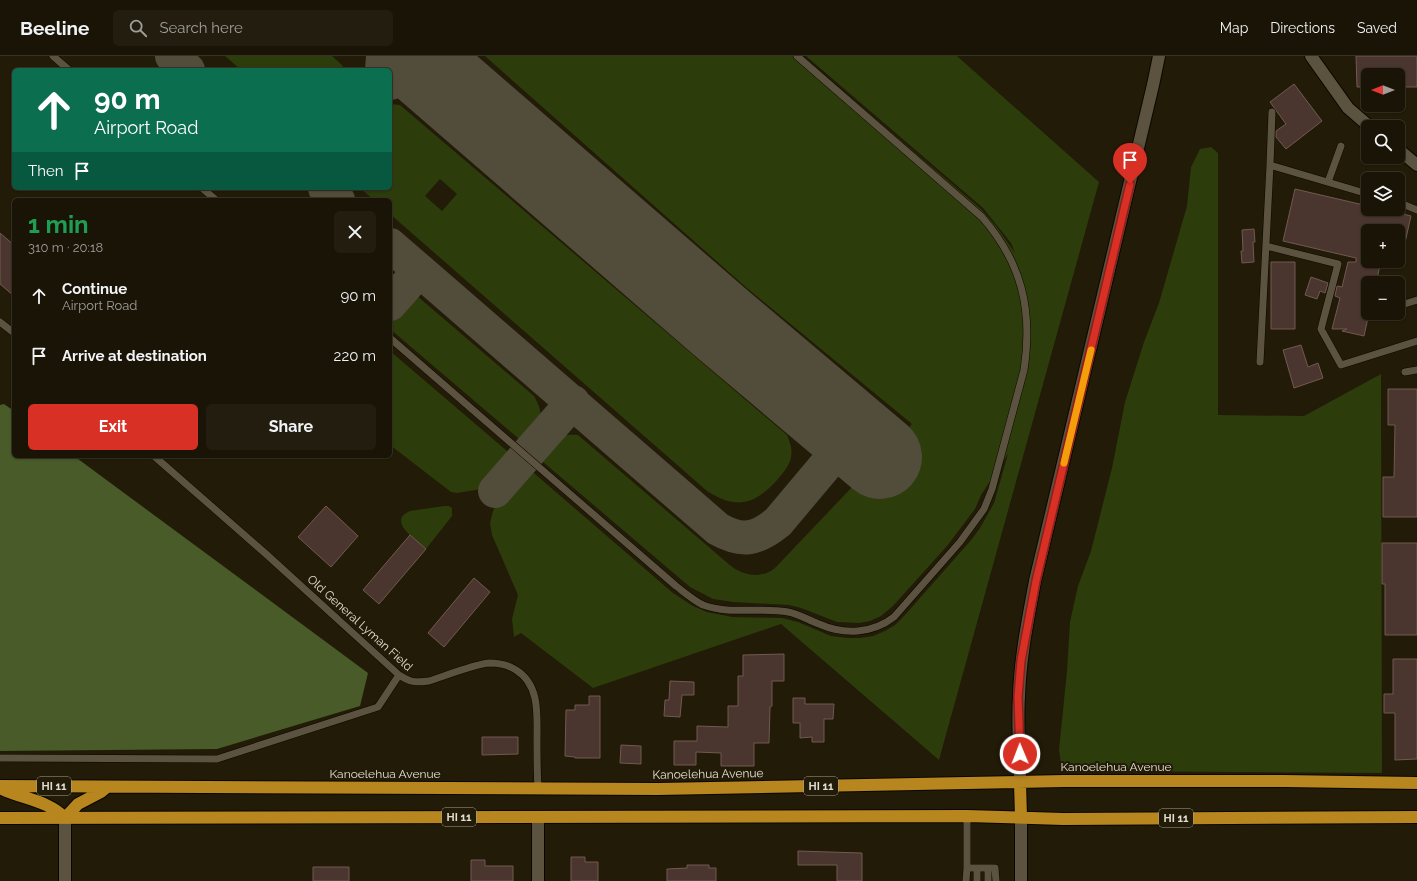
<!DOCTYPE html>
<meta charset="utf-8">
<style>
:root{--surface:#1a1406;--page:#231d10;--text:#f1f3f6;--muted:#9f9e9b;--line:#383328;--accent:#d93025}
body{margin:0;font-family:Raleway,sans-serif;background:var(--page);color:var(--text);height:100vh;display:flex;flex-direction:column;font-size:15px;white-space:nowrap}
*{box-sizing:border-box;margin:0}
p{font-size:13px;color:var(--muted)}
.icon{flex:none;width:22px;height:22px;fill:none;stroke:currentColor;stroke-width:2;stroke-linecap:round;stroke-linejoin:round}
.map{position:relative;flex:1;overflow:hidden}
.details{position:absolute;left:12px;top:142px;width:380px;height:260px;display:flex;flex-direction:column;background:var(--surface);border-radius:6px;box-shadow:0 1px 3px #0004,0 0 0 1px var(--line)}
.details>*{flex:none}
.guide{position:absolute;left:12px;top:12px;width:380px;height:122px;border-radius:6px;box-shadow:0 1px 3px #0004,0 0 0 1px var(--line);background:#0b6e4f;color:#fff;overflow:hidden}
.needle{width:26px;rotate:270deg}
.tools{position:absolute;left:1361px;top:12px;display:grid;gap:8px}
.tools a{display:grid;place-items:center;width:44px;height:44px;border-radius:6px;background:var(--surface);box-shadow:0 1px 3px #0004,0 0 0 1px var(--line);font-size:20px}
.pin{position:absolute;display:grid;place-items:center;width:34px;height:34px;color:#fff;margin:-41px -17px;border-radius:50% 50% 50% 0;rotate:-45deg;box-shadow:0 0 4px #0007}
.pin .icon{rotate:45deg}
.me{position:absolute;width:44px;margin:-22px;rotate:359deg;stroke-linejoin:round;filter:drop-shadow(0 0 3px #0008)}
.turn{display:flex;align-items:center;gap:14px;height:84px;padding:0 16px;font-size:18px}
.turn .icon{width:52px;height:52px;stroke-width:2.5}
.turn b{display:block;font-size:28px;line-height:34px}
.then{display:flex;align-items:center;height:38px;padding:0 16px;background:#0003;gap:8px;font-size:15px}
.round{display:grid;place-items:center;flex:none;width:42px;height:42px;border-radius:6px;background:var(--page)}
.head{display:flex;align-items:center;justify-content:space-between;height:68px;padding:0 16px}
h1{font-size:24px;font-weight:700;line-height:30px;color:#1e9e55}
.cta{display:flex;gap:8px;margin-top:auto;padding:8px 16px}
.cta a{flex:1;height:46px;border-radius:6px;background:var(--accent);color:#fff;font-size:16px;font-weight:700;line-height:46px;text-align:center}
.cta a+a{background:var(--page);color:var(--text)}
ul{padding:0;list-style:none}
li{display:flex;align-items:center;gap:12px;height:60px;padding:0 16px}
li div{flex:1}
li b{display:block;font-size:15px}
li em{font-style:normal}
header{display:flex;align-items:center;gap:24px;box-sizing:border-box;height:56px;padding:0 20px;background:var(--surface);border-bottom:1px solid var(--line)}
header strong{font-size:19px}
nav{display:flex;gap:22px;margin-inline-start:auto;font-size:14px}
.search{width:280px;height:36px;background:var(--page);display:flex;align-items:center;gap:10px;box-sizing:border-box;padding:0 14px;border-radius:6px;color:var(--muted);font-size:15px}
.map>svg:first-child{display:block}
</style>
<header>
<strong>Beeline</strong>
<div class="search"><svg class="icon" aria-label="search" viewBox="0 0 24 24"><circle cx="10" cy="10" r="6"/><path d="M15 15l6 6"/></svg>Search here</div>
<nav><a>Map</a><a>Directions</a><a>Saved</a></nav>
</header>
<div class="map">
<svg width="1417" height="825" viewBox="0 0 1417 825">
<rect width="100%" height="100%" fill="#221b08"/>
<path fill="#2c3c0b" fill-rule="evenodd" d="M225 0H332L342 9 345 14H241Z
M485 0H802L981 153 996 170 1015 197 1011 187 983 152 806 0H957L1099 126 939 704 781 568 593 632 521 577 514 581 512 563 518 539 492 479 490 467 493 455 499 444 528 412 673 537 693 550 707 556 732 561 782 562 798 566 831 580 848 582H860L873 580 885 575 895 569 904 560 972 483 980 472 994 447 1008 398 981 439 975 453 947 490 893 550 881 560 870 565 859 567 837 566 801 552 789 549 733 546 713 543 690 531 536 400C549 386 556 377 578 379L731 510C744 520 762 523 775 512L912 368 748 233Z
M390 48 400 49 787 379C796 399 791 408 778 423 755 449 737 454 707 435L390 158V144H374L360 132H390ZM440 123 457 138 442 155 425 140Z
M1211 91 1218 97V359L1304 360 1381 318 1382 717 1072 715 1061 708 1059 694 1067 615 1070 566 1078 530 1091 495 1112 412 1125 346 1144 286 1159 247 1187 150 1191 111 1200 93Z
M416 239 534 340C547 363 540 371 525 388L390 273V265L412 240Z
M390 295 514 401 497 421 482 433 457 437 451 436 390 389Z
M444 450H449L452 452V460L426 493C417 485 386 465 410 455Z"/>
<path fill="#485b28" d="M4 348 14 355V400H74L368 617 360 650 217 693 0 695V349Z"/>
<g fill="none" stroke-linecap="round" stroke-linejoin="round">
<path stroke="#524c3a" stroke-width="34" d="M172 0 188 14
M382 14 383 0
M390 27C414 18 433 25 455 37
M325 132 338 144
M390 189 718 473C743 487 757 483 778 466L852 378
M390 248 419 215
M495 435 573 346"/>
<path stroke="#524c3a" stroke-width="84" d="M413 0 720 266 880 401"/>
</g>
<path fill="#4b362f" stroke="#705951" d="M1356 0H1417V31H1398V19H1368V31H1357Z
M1294 28 1322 65 1286 93 1276 81V75L1286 68 1270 46Z
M1295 133 1368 150V153H1382L1411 160 1402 200H1398V175H1368V205H1381L1376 227H1368V257H1369L1364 280 1342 275 1347 273H1332L1340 242 1335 240 1337 230 1342 231 1348 206H1356V202L1283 185Z
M1254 173 1255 186H1253L1254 206 1242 207 1241 195H1243L1242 174Z
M0 177 14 189V240L0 228Z
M1271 206H1295V273H1271Z
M1311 221 1328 227 1325 237 1320 235 1317 243 1305 239Z
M1301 289 1308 311 1318 307 1323 322 1294 332 1283 294Z
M1388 333H1417V461H1383V421H1394L1395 369H1388Z
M326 450 358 480 331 511 298 481Z
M410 479 426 493 379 548 363 534Z
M1382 487H1417V579H1385V528H1382Z
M474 522 490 536 444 591 428 577Z
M784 598V625H772V650L770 651 769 687H754V710H721V697L696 696V709H674V685H697V670L728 671V650H738V620H743V599Z
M1393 603H1417V703L1395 704V657H1384V638H1393Z
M670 625 694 626V639H682L680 661 664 660 665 644H669Z
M589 640H600V702H575V701L565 700 566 654H575V649H589Z
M793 642H805V648H834L833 663H824V686H812V681L800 682V667H793Z
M482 681H518V698L482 699Z
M621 689 641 690V708L620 707Z
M798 795 862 797V825H837V809H798Z
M571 801H585V806H598V825H571Z
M471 804H485V810H513V825H471Z
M687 809H709V812H716V825H667V813L687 812Z
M313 811H349V825H313Z"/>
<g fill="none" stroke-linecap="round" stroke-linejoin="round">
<defs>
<path id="lane" d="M53 0 69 14
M1270 109 1272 56
M1328 126 1341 90
M202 132 216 144
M1398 146 1417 154
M1266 190 1338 208 1321 273 1341 309 1417 285
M1398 250 1417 244
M1375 257H1376
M0 266 14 277
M390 282 676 530C684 536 693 544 703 549 730 559 760 551 788 556 799 558 808 564 819 568 844 579 872 578 894 561L960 486 984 453 992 433 1024 314C1033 254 1022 207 982 161L797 0
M1260 306 1270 109 1368 138
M1405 316 1417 314
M154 400 266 498 399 619C410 626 415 627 429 625 445 620 474 608 490 607 500 607 508 609 516 614 540 629 537 658 537 683 537 700 537 716 538 732
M0 702 217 703 378 651 399 619
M967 760V812H995L996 825
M977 812V825
M966 825 967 812
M988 825V812"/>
<path id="street" d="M538 761V825
M65 762V825"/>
<path id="secondary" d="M1311 0 1348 52 1370 71
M1398 93 1417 109
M1020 727C1020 698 1017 669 1019 641 1020 602 1028 563 1035 525L1153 29 1159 0
M1021 761V825"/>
<path id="highway" d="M1020 727 1021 761
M0 730 658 733 1064 725H1284L1417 727
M0 732C22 743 48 744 65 762
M0 762 967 760 1063 763 1417 761
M65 762 78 748 101 736 107 731"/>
</defs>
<use href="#lane" stroke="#0b0600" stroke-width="8"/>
<use href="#street" stroke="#0b0600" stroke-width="14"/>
<use href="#secondary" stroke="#0b0600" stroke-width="14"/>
<use href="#highway" stroke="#0b0600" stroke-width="14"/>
<use href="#lane" stroke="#5b533f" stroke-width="7"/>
<use href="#street" stroke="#5b533f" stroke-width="12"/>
<use href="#secondary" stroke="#5b533f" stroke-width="12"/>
<use href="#highway" stroke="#b7861f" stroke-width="12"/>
</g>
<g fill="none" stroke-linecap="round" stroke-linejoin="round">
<defs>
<path id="route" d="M1020 698 1018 641 1021 605 1036 525 1130 128"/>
</defs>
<use href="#route" stroke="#8d1f18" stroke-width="10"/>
<use href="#route" stroke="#d93025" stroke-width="7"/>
<path stroke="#f59e0b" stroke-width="7" d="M1064 407 1091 294"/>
</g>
<g text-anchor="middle" stroke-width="4" stroke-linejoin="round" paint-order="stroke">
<g fill="#221b08" stroke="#a7a294" stroke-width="1">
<rect x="37" y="721" width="34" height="18" rx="3"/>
<rect x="804" y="721" width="34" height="18" rx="3"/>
<rect x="442" y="752" width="34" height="18" rx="3"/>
<rect x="1159" y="753" width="34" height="18" rx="3"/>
</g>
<g font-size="11" font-weight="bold" fill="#e0dcd0">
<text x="54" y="734">HI 11</text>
<text x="821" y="734">HI 11</text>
<text x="459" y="765">HI 11</text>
<text x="1176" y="766">HI 11</text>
</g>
<g font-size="12" fill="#e0dcd0" stroke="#221b08">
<text transform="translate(360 567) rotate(42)" y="4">Old General Lyman Field</text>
<text x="1116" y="715">Kanoelehua Avenue</text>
<text x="385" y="722">Kanoelehua Avenue</text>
<text transform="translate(708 718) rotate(-1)" y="4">Kanoelehua Avenue</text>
</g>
</g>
</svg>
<div class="tools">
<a><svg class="needle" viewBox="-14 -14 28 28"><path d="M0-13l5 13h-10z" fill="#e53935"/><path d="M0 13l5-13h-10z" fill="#9f9e9b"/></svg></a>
<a><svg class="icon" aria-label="search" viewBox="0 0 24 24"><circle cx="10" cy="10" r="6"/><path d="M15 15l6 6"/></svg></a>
<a><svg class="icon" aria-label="layers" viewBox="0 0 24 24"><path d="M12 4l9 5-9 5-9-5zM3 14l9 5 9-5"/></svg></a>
<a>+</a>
<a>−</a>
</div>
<div class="pin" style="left:1130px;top:128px;background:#d93025"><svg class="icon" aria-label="arrive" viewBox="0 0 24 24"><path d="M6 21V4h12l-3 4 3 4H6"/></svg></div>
<svg class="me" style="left:1020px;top:698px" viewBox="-20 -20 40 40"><circle r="17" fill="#d93025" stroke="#fff" stroke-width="3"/><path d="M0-11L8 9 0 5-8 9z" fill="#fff"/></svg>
<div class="guide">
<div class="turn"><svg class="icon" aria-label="ahead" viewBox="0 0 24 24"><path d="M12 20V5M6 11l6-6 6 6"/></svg><div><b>90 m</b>Airport Road</div></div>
<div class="then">Then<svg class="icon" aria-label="arrive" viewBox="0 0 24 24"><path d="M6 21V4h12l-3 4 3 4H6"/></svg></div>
</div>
<section class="details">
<div class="head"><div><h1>1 min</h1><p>310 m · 20:18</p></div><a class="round"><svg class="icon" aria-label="close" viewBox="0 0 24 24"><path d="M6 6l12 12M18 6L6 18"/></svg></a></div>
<ul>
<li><svg class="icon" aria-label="ahead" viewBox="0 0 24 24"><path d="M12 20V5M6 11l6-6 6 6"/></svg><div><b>Continue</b><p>Airport Road</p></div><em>90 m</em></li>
<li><svg class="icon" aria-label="arrive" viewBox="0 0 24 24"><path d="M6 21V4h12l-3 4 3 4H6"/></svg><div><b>Arrive at destination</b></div><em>220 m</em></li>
</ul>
<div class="cta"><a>Exit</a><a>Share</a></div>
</section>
</div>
